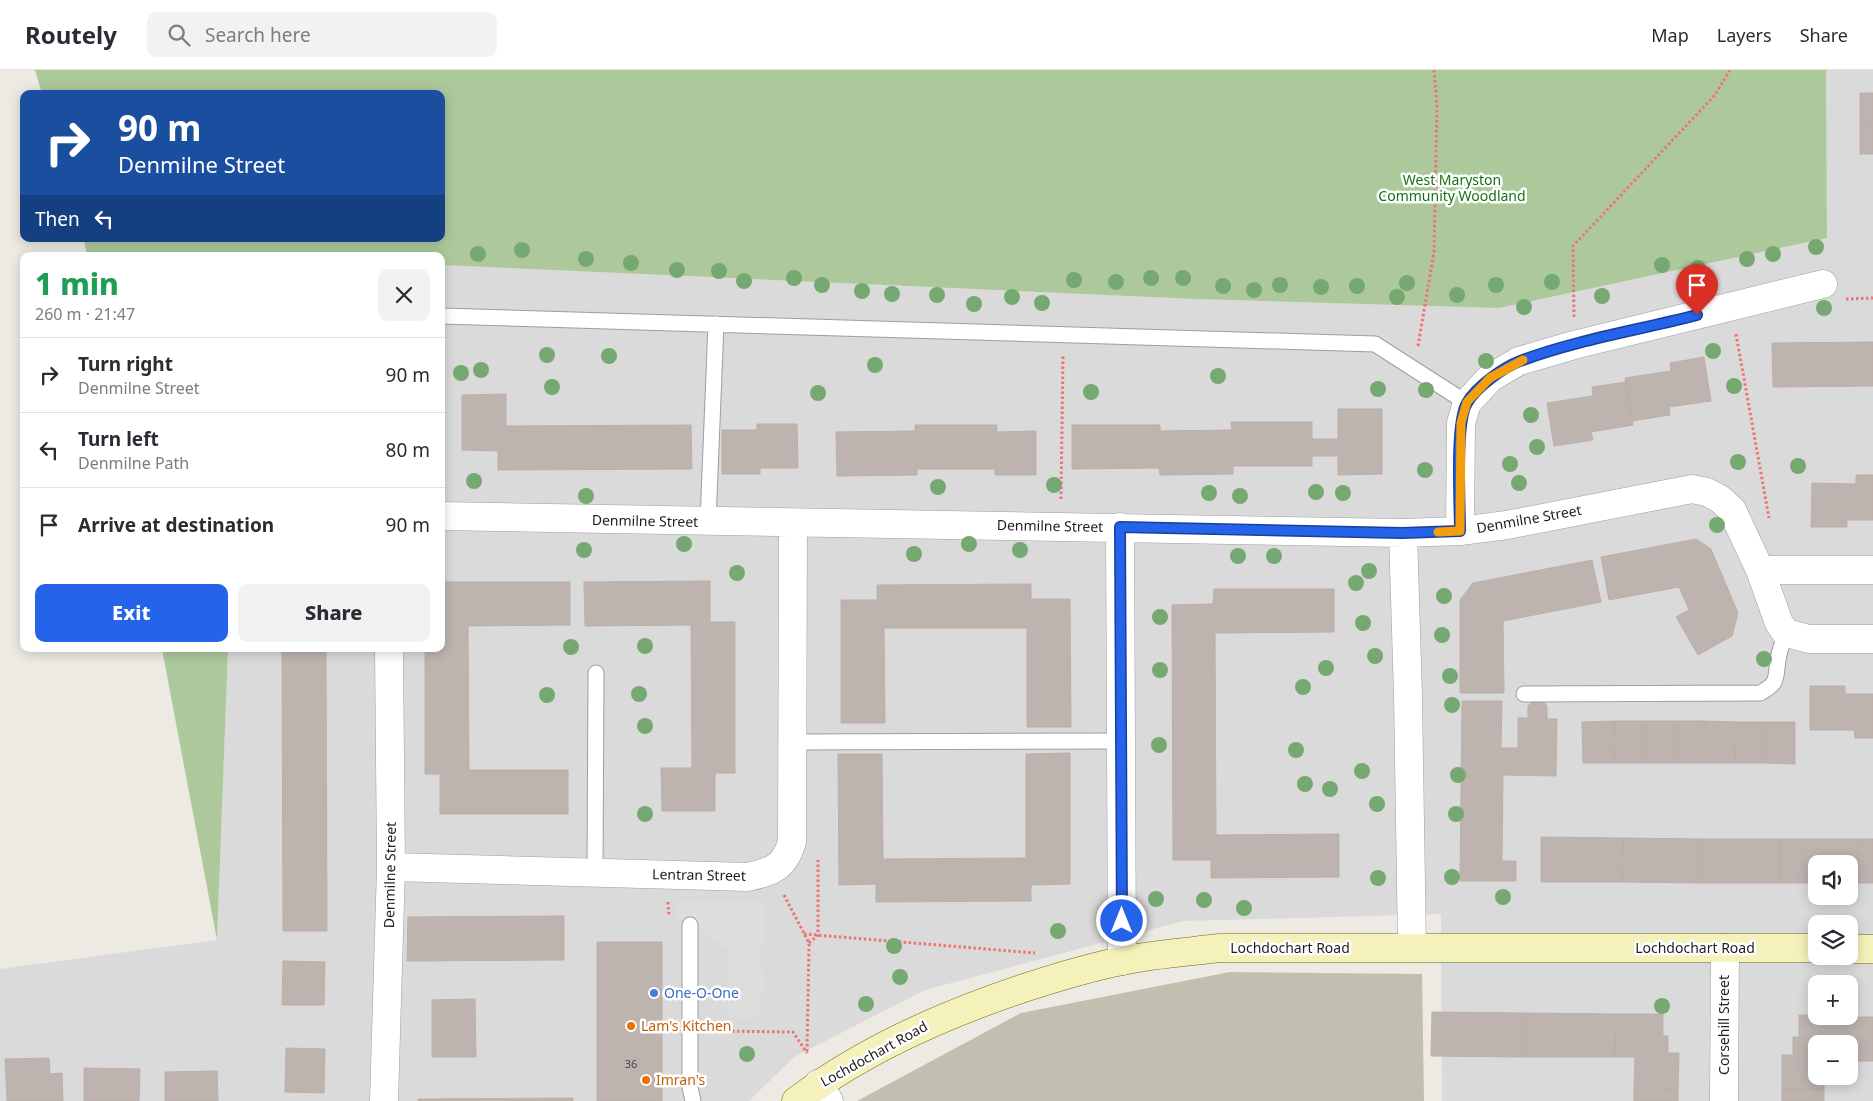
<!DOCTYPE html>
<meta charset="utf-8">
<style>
:root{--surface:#fff;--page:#f2f2f3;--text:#2b2b33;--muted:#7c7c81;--line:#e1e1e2;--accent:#2563eb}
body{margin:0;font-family:"Noto Sans",sans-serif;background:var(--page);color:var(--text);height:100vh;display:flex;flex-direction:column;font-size:19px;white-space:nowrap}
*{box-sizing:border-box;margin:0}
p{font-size:16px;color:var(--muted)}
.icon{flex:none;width:28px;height:28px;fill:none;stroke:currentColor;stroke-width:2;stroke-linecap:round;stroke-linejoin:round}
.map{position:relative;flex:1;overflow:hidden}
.drawer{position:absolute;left:20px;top:182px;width:425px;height:400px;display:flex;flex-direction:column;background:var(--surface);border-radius:10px;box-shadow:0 2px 12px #0003}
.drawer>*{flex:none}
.top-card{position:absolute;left:20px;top:20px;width:425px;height:152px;border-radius:10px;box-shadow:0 2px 12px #0003;background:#1a4fa0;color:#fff;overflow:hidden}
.buttons{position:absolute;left:1808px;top:785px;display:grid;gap:10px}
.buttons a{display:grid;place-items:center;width:50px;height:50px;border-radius:10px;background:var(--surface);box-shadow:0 2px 12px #0003;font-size:25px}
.pin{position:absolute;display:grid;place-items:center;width:42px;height:42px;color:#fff;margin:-51px -21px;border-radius:50% 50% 50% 0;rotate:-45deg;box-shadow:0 0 5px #0007}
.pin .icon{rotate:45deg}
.me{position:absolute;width:55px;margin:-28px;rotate:0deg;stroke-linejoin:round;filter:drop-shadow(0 0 4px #0008)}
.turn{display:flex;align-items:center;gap:18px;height:105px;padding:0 15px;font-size:22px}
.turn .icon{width:65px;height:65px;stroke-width:2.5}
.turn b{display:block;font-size:35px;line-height:42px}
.then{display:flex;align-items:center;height:48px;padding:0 15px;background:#0003;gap:10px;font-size:19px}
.round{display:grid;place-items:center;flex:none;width:52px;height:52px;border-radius:10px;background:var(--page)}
.summary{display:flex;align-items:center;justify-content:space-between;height:85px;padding:0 15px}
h1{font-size:30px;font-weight:800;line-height:38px;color:#1e9e55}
.primary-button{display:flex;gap:10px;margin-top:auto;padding:10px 15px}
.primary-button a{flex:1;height:58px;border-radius:10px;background:var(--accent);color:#fff;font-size:20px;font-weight:800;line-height:58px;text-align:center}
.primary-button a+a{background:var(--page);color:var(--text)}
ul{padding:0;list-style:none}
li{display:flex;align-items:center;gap:15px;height:75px;padding:0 15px;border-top:1px solid var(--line)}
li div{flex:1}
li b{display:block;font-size:19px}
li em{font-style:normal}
header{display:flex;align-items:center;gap:30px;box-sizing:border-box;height:70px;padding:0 25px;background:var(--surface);border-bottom:1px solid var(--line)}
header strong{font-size:24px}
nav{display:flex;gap:28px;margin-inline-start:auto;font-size:18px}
.search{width:350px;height:45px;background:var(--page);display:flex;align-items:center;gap:12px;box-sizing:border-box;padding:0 18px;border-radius:10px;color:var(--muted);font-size:19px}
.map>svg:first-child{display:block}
</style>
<header>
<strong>Routely</strong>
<div class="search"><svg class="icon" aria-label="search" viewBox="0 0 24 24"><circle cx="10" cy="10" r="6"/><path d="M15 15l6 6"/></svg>Search here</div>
<nav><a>Map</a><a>Layers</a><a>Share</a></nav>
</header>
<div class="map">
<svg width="1873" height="1031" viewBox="0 0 1873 1031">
<rect width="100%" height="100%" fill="#ede9e3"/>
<path fill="#dbdada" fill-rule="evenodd" d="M1826 0H1873V1031H1442L1441 844 1183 851 925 920 794 987 749 1031H0V899L217 870 228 579H441V195L1195 229 1499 238 1827 168ZM1816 794H1849V826H1816ZM1816 854H1849V886H1816ZM1816 914H1849V946H1816ZM1816 974H1849V1006H1816Z"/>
<path fill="#c1bfaf" d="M1230 902 1422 904 1424 1031H857L1021 943Z"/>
<path fill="#adc99b" d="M35 0H1826L1827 168 1499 238 1195 229 441 195V186H87L84 169H441V24H42Z
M162 579H228L217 870Z"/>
<path fill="#ddd" d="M677 831H765V879H760V900L764 901V926H759V948H728V879L677 847Z"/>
<path fill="#bdb4b0" stroke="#beaea7" d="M1860 23H1873V53H1860Z
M1860 53H1873V84H1860Z
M1873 272V316L1773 317 1772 273Z
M1704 287 1711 331 1669 337 1670 345 1632 351 1625 308 1671 301 1670 293Z
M1626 312 1633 355 1591 362 1593 370 1554 376 1547 333 1593 326 1592 317Z
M506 324V356L691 355 692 399 498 400V381L462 380V325Z
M1338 339H1382V404L1338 405V386H1312V396H1233V404L1160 405 1159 398 1072 399V355H1160V361L1232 360 1231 352H1312V369H1338Z
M757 354H797L798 398H760V404H722V360H757Z
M915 355H997V362L1036 361V405H995V399H917V405L837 406 836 362 915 361Z
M1856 405H1873V450H1847V457H1811L1812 413 1856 414Z
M1696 469 1711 479 1738 543 1732 566 1698 585 1676 547 1689 540 1679 517 1609 530 1601 487Z
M1592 490 1601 532 1503 551 1504 623H1460V530L1473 513Z
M710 511V552H735V703H715V741H662L661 698H692L691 555 585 556 584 512Z
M441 512H570V555L468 556 469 700H568V744H440V704H425V579H441Z
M1031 514V529H1070L1071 657H1027V558H884L885 653H841V530H877V515Z
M1214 519H1334V562L1215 563 1216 765 1339 764V807L1211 808V790H1173L1172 535 1213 534Z
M282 582H326L327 861H283Z
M1810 616H1845V624H1873V668H1855L1854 660H1810Z
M1462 631H1502L1501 678H1518V648H1528V636L1533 631H1543L1547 636V649H1557L1556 706 1503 705 1502 791H1516V811H1460Z
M1615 651 1614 693H1583L1582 652Z
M1615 651H1645V693H1614Z
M1645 651H1675V693H1645Z
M1675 651H1704V693H1675Z
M1704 651 1736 652 1735 693H1704Z
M1736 652H1766V693H1735Z
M1766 652H1795V694L1766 693Z
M1070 683V814L1031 815V831L876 832V814L839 815 838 684H882L883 789 1026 788V684Z
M1541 767 1623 768 1622 812H1541Z
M1623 768 1702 769V813L1622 812Z
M1702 769H1780V813H1702Z
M1780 769H1858V813H1849V794H1816V813H1780Z
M1858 769H1873V813H1858Z
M564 846V890L407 891 408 847Z
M597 872H662V1031H597Z
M283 891 325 892 324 935H282Z
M475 929 476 987H432V930Z
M1432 942 1523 943V987L1431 986Z
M1523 943 1616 944 1615 987H1523Z
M1616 944H1663V966H1668V983H1679L1678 1019 1634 1018 1635 987H1615Z
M1799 945 1847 946 1848 974H1816V1006H1824V1019H1782V985H1793V967H1799Z
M1848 947H1873V991H1849Z
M286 978 325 979 324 1023 285 1022Z
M49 988 50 1004 62 1003 63 1031H7L5 989Z
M84 998 140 999 139 1031H84Z
M217 1001 218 1031H165V1002Z
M1634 1018 1678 1019V1031H1634Z
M1782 1019H1824V1031H1782Z
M573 1028V1031H418V1029Z"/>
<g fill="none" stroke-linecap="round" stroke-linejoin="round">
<defs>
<path id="lane" d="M441 246 1375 274 1467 333
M708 452 716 254
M1524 624 1760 623C1779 613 1775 609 1778 590 1779 581 1783 572 1786 563
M792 672 1122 671
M595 802 596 603
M690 855V1017L693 1031"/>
<path id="street" d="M441 446 1403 463 1460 461 1507 455 1692 419 1707 422 1720 429 1732 440 1760 500 1779 553 1786 563 1809 569H1873
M1120 457 1122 891
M1460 461 1461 353 1467 333 1490 308 1519 291 1574 275 1823 214
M1403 463 1408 626 1412 877
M1760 500H1873
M391 797 748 807C773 801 784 798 792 772L793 453
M818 1014 829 1031
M384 1031 391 797 389 579
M1724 1031 1725 878"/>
<path id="secondary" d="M1849 879H1873
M796 1031C865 979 945 944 1027 917 1058 907 1090 897 1122 891 1154 884 1187 882 1220 878H1816"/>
</defs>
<use href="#lane" stroke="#9e9e9e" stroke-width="17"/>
<use href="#street" stroke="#9e9e9e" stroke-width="29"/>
<use href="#secondary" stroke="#6a6b0d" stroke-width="29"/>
<path stroke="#ef7372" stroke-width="3" stroke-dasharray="2.5 2.5" stroke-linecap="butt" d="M1846 229 1873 228
M1574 247 1573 176 1715 25 1730 0
M1736 264 1769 448
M1418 276 1434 182 1437 37 1434 0
M1061 429 1063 285
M784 825 809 873 807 983
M668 832 669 846
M804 864 1035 883
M809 873 818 865V790
M712 961 793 962 807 983"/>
<use href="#lane" stroke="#fff" stroke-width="15"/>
<use href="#street" stroke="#fff" stroke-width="28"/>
<use href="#secondary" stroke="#f4f1ba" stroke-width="28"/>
</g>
<g fill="#76a871">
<circle cx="1816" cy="177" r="8"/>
<circle cx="522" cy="180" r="8"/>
<circle cx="478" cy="184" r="8"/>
<circle cx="1773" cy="184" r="8"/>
<circle cx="586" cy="189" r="8"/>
<circle cx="1747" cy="189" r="8"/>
<circle cx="631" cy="193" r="8"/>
<circle cx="1662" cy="195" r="8"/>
<circle cx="1698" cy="198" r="8"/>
<circle cx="677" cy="200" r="8"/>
<circle cx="719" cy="201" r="8"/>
<circle cx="794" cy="208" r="8"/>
<circle cx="1151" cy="208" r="8"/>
<circle cx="1183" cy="208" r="8"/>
<circle cx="1074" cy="210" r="8"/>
<circle cx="744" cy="211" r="8"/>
<circle cx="1116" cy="212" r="8"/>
<circle cx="1552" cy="212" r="8"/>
<circle cx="1407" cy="213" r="8"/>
<circle cx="822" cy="215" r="8"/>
<circle cx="1280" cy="215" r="8"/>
<circle cx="1496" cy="215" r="8"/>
<circle cx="1223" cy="216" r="8"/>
<circle cx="1357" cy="216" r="8"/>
<circle cx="1321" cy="217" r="8"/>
<circle cx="1254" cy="220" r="8"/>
<circle cx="862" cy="221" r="8"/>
<circle cx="892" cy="224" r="8"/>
<circle cx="937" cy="225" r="8"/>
<circle cx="1457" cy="225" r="8"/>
<circle cx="1602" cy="226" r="8"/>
<circle cx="1012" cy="227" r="8"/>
<circle cx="1397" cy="227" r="8"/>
<circle cx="1042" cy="233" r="8"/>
<circle cx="974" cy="234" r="8"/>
<circle cx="1524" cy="237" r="8"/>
<circle cx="1824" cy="238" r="8"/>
<circle cx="1713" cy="281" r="8"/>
<circle cx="547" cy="285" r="8"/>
<circle cx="609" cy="286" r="8"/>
<circle cx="1486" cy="291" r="8"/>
<circle cx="875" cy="295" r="8"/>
<circle cx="481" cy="300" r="8"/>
<circle cx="461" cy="303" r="8"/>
<circle cx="1218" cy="306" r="8"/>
<circle cx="1734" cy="316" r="8"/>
<circle cx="552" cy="317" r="8"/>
<circle cx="1378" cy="319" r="8"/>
<circle cx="1426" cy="320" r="8"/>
<circle cx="1091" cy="322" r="8"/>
<circle cx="818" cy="323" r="8"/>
<circle cx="1531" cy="345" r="8"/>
<circle cx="1537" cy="377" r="8"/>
<circle cx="1738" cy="392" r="8"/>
<circle cx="1510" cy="394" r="8"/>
<circle cx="1798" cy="396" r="8"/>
<circle cx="1425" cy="400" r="8"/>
<circle cx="474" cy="411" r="8"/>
<circle cx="1519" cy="413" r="8"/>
<circle cx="1054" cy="415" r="8"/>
<circle cx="938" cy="417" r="8"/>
<circle cx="1316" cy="422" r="8"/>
<circle cx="1209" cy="423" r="8"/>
<circle cx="1343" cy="423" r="8"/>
<circle cx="586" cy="426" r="8"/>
<circle cx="1240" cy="426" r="8"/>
<circle cx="1717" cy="455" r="8"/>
<circle cx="684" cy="474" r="8"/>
<circle cx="969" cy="474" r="8"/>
<circle cx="584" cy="480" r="8"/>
<circle cx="1020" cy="480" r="8"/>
<circle cx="914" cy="484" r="8"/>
<circle cx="1238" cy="486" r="8"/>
<circle cx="1274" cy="486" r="8"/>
<circle cx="1369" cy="501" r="8"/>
<circle cx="737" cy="503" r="8"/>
<circle cx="1356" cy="513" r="8"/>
<circle cx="1444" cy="526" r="8"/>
<circle cx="1160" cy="547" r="8"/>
<circle cx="1363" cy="553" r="8"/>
<circle cx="1442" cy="565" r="8"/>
<circle cx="645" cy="576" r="8"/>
<circle cx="571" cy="577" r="8"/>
<circle cx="1375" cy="586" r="8"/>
<circle cx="1764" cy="589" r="8"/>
<circle cx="1326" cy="598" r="8"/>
<circle cx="1160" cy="600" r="8"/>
<circle cx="1450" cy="606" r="8"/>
<circle cx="1303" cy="617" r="8"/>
<circle cx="639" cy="624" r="8"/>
<circle cx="547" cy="625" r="8"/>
<circle cx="1452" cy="635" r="8"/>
<circle cx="645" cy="656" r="8"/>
<circle cx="1159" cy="675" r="8"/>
<circle cx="1296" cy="680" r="8"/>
<circle cx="1362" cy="701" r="8"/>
<circle cx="1458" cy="705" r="8"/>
<circle cx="1305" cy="714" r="8"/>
<circle cx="1330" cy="719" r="8"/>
<circle cx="1377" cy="734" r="8"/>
<circle cx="645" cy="744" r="8"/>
<circle cx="1456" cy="744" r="8"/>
<circle cx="1452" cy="807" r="8"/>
<circle cx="1378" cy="808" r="8"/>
<circle cx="1503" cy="827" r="8"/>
<circle cx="1156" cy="829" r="8"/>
<circle cx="1204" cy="830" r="8"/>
<circle cx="1244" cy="838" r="8"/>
<circle cx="1058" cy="861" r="8"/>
<circle cx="894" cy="876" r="8"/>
<circle cx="900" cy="907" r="8"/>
<circle cx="866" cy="934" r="8"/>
<circle cx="1662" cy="936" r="8"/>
<circle cx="747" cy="984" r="8"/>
</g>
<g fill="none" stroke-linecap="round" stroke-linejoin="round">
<defs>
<path id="route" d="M1122 851 1120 457 1402 463 1460 461C1460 433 1455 353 1467 333 1476 317 1504 297 1520 291 1576 270 1639 260 1697 245"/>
</defs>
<use href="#route" stroke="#184099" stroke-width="12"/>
<use href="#route" stroke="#2563eb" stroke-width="9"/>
<path stroke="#f59e0b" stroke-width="9" d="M1438 462 1460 461 1461 353 1467 332 1490 308 1523 290"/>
</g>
<circle fill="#3f7fe0" stroke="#fff" stroke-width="2" cx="654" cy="923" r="5"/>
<g fill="#e8710a" stroke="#fff" stroke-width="2">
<circle cx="631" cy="956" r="5"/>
<circle cx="646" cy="1010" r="5"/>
</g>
<g text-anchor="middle" stroke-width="5" stroke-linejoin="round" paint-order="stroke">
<g font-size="11" fill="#454342">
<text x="631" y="998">36</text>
</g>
<g font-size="14" fill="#157213" stroke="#fff">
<text x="1452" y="115">West Maryston<tspan x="1452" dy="16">Community Woodland</tspan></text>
</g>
<g font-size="14" fill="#1d1d1d" stroke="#fff">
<text transform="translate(1529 449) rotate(-10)" y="5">Denmilne Street</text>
<text transform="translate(645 451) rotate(1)" y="5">Denmilne Street</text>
<text transform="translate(1050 456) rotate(1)" y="5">Denmilne Street</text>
<text transform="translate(390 805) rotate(-89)" y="5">Denmilne Street</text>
<text transform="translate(699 805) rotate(1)" y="5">Lentran Street</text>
<text x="1290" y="883">Lochdochart Road</text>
<text x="1695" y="883">Lochdochart Road</text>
<text transform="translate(1724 955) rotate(-90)" y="5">Corsehill Street</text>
<text transform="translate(874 984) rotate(-29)" y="5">Lochdochart Road</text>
</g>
<g font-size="14" fill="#366cbe" stroke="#fff" text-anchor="start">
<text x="664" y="928">One-O-One</text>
</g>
<g font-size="14" fill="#c56008" stroke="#fff" text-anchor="start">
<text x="641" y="961">Lam's Kitchen</text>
<text x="656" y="1015">Imran's</text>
</g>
</g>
</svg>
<div class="buttons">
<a><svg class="icon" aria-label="sound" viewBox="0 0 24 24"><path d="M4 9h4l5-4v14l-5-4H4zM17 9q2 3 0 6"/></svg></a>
<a><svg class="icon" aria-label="layers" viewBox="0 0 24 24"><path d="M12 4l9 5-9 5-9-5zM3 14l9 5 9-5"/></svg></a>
<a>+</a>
<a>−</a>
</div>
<div class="pin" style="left:1697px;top:245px;background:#d93025"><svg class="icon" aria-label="arrive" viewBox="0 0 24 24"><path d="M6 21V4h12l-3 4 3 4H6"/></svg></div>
<svg class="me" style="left:1122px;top:851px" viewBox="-20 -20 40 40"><circle r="17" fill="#2563eb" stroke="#fff" stroke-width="3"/><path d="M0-11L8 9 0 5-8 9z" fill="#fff"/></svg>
<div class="top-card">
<div class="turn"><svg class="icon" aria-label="right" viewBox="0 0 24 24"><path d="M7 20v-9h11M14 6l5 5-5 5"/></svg><div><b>90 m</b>Denmilne Street</div></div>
<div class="then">Then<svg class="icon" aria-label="left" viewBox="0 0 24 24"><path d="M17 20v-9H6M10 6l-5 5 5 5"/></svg></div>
</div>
<section class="drawer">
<div class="summary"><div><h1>1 min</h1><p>260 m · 21:47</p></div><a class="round"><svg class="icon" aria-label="close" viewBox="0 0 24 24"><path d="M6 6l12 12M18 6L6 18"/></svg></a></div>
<ul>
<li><svg class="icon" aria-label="right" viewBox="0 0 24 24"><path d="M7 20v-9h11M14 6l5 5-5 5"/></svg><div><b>Turn right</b><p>Denmilne Street</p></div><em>90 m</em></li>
<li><svg class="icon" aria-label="left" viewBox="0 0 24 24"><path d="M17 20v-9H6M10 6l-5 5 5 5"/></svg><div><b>Turn left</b><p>Denmilne Path</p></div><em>80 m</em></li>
<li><svg class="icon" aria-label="arrive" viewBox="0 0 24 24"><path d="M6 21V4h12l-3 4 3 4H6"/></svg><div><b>Arrive at destination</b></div><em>90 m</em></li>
</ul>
<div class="primary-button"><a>Exit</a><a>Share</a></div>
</section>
</div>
